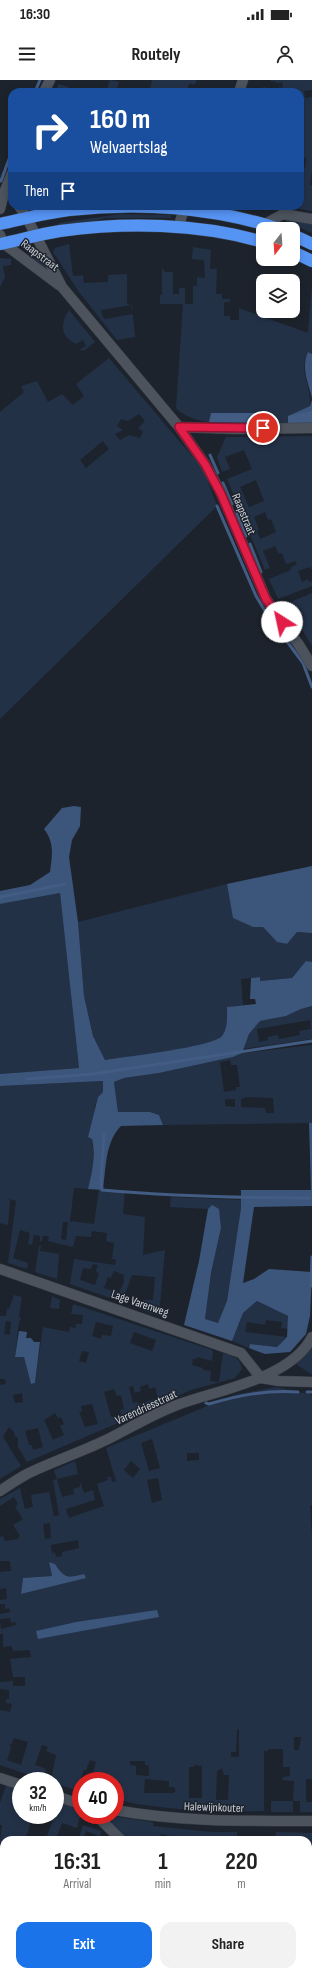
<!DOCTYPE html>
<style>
:root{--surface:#fff;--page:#f2f2f2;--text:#222;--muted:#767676;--accent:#1a73e8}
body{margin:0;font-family:"Sofia Sans Condensed",sans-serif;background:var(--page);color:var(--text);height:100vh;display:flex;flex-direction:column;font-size:15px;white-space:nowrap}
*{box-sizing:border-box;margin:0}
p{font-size:13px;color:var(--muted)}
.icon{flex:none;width:22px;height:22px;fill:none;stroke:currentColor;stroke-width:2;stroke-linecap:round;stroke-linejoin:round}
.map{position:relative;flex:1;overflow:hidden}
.panel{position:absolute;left:0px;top:1756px;width:312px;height:140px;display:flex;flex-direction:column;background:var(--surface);border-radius:12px 12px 0 0;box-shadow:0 2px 6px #0003}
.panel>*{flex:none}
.hud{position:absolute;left:8px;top:8px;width:296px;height:122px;border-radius:12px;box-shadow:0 2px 6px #0003;background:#1a4fa0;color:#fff;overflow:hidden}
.needle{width:26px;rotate:197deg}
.buttons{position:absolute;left:256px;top:142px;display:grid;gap:8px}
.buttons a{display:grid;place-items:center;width:44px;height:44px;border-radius:8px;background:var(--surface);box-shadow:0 2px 6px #0003;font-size:20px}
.speed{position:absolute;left:12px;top:1692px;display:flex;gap:8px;font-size:20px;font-weight:700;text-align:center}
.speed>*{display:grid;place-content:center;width:52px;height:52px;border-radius:50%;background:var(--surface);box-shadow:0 2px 6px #0003;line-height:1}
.speed small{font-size:10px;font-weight:400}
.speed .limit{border:6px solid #d22;background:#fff;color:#111}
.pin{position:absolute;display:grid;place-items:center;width:34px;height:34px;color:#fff;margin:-17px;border:2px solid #fff;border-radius:50%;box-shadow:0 1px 4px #0007}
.me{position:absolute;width:44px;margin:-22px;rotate:325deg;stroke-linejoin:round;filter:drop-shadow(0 0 3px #0008)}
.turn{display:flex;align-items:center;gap:14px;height:84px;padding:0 16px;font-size:18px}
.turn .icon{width:52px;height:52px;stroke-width:2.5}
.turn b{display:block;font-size:28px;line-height:34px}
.then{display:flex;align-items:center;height:38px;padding:0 16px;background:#0003;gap:8px;font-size:15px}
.eta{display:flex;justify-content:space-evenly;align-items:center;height:68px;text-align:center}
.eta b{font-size:24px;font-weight:700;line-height:28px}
.primary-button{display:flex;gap:8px;margin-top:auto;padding:8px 16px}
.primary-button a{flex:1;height:46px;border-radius:12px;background:var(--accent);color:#fff;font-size:16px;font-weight:700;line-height:46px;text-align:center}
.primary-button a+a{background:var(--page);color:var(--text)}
.status{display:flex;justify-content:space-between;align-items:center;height:28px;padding:0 20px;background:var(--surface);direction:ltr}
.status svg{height:11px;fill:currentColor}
header{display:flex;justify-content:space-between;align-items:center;height:52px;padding:0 16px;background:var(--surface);font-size:18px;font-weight:700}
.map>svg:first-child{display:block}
</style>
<div class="status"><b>16:30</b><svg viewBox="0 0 49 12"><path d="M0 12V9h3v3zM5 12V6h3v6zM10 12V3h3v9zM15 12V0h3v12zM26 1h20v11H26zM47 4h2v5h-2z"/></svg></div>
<header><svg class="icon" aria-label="menu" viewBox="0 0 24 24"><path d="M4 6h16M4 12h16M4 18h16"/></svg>Routely<svg class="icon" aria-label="person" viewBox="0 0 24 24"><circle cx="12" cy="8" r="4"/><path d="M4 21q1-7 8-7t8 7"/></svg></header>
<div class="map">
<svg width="312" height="1896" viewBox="0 0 312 1896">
<rect width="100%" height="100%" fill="#1d232c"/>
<path fill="#233147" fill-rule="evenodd" d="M110 0 119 2 116 11 118 12 107 9Z
M152 0H197L194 5 190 3 187 10 190 12H177L169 8 167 12H149Z
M271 0H312V10L304 11 305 18 312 17V89L310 105H312V131L283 126H300V87L305 88 306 78 300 77V12L262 11 263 7 270 9 283 7 282 2 276 3 275 1 271 2Z
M59 4 69 7 67 12H55Z
M120 134 171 135V138H106L90 142 60 146 59 143Z
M287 138 312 144V153L287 142 285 140Z
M69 164 73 196 83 195 84 203 108 202V195L127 194V224L132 225 135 257 117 260 79 212 53 172 55 168ZM131 225 133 234 105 239 102 236 101 230Z
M193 167 211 170 210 189H217L216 214H222V219H230V222H224V236H230V240H239V228L308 253 312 205V274L308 272C298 292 312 308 310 326L288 336V343C258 343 198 351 176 328L183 224H160V215H162V189H164V192H173V214H179V208H185V224H193V206H197V197L205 198 204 180 192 179Z
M40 177 51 193 32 179Z
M0 178 11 179V185L3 186 5 197 0 207Z
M69 230 95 262 85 270H79L86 266 83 260 76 264C60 256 60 244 69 230Z
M109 278 196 381 205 394 217 426 0 639V332L24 312 21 306 37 301 48 322 62 314 73 325 84 316 76 304ZM139 334 145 341 138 348 143 352 140 358 129 355 120 360 115 354 123 350 117 346 121 339 128 341ZM103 361 109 369 86 388 80 380Z
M312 356V490L310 487 298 491 302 502 308 499 309 502 312 501V506L278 519 269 499 291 490 290 488 297 484 295 481 286 484 282 473 279 474 275 466 263 471 270 488 265 490 227 399 252 389 244 370 225 377 230 389 222 392 217 377 226 357ZM256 400 264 421 249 427 240 407ZM265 432 268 440 271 439 276 452 260 459 257 451 259 450 254 437Z
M312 513V566L286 524Z
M227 804 234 838 253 847H263L277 862 287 864 297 852 312 853V882H306L292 898 260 901V897L241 899 243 925 227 927C227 937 228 948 222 956 212 968 124 977 105 980L93 956 84 916 78 842Z
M60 813 79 988 0 994V824Z
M312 926V959L243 969 249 954 260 941 286 936 301 929ZM310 940 311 949 299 951 300 955 279 959 278 955 267 957 268 960 259 962 257 949Z
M312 965V1043L163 1045 159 1035 150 1032H118L114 1002 124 998 159 993 233 977 242 973ZM230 980 231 985H237L240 1007H236V1010L224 1012 220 982ZM247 1017 273 1018 274 1033H266L265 1028 241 1027V1019ZM225 1019H235V1027L225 1026Z
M104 1001 103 1012 98 1017 95 1026 92 1059 94 1084 88 1109 74 1108 70 1141 94 1144 99 1109 125 1110 123 1134 145 1137 143 1175 165 1170 159 1236 142 1230 143 1220H153L155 1197 132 1195 122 1222 70 1204 74 1179 115 1185 116 1179H112L114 1163 106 1161 107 1153 92 1151 91 1157 76 1156 73 1167 48 1161 49 1156H43L42 1161H40V1156L34 1155 32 1165 28 1164 30 1153 20 1150 13 1178 28 1183 27 1189 8 1183 16 1121 7 1118 10 1120 8 1145 0 1143V1006ZM63 1142H68L66 1160 61 1159ZM93 1184 98 1185 96 1191 99 1194 95 1205 80 1200 83 1188 91 1189ZM114 1191 124 1195V1202L119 1213 104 1208 108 1197 111 1198Z
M171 1117 241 1120V1128L227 1221 218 1243 205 1239 211 1193 221 1148 212 1126 208 1129 170 1127Z
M39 1166H41L40 1171 59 1174 57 1199 35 1192Z
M14 1215 22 1217 19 1236 21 1239 19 1242 15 1276H24L31 1304 35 1303 43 1247 69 1252 70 1247 76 1248V1244H82L83 1235 71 1234 73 1224 212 1270 213 1272 212 1281 197 1277 196 1279H193L192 1285 203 1288V1290L211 1291 210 1301 219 1302 223 1273C234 1277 239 1276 242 1289L235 1298 191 1310 166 1321 134 1336 27 1382 18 1367V1358L15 1356 14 1352 9 1347 3 1357 21 1386 0 1399V1305L6 1304 5 1299H0V1236H6L7 1229H9ZM6 1241 11 1242 10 1255 4 1254ZM96 1242 113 1246 111 1256 102 1255 101 1259 92 1256ZM134 1252 156 1260 152 1271 130 1263ZM82 1271 89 1272 86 1283 79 1281ZM148 1304 149 1309 155 1307 158 1318 138 1324 137 1322 133 1323 129 1307 133 1306 135 1313 141 1311 140 1307ZM114 1309 117 1316 121 1315 124 1329 120 1330 121 1334 111 1337 104 1312ZM22 1313 23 1322 15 1323 13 1315ZM92 1324 98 1344 85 1347 79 1332 82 1331 81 1326ZM55 1333 58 1338 61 1337 64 1344 60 1346 64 1355 53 1360 44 1340ZM38 1348 43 1367 33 1370 32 1365H29L25 1351Z
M52 1216 60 1220 59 1229 50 1228Z
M257 1221 288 1236V1249L281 1248 282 1242 266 1240 265 1245 247 1242 245 1252 287 1257 277 1267 250 1264 249 1268 232 1261 243 1233Z
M312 1264V1295L296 1284Z
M276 1307 312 1315V1425L310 1426 312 1456V1699H306V1722H312V1732H300V1721H293V1732H271V1721H293L294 1701 282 1700 283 1697 290 1696V1687H283V1669H268V1671H264V1731C224 1732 184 1731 145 1725 135 1724 125 1721 115 1719V1701H94L97 1694 93 1692 96 1682 90 1680 86 1690H84L80 1701 81 1711 55 1704V1701H47L0 1685V1630L10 1632 12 1624 6 1623V1619H9V1610L0 1609V1602L13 1601V1606H25V1597H13L10 1579 31 1577 30 1570 13 1571 12 1566 3 1567V1554H0V1540L1 1549 16 1545 15 1542 11 1543 10 1538 0 1539V1534L10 1532 9 1528 5 1529V1524H0V1520L7 1519 6 1508 0 1509V1492L11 1491 10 1481H0V1457L3 1456 5 1461 18 1459 20 1456 13 1445 23 1439 15 1427 18 1424 14 1417 0 1426V1419L20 1408 25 1429 33 1427 31 1415 49 1412 54 1436 59 1435 53 1400 57 1399 54 1390 75 1381 78 1394 57 1399 62 1417 74 1414 73 1409 80 1407V1402L84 1413 93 1410 95 1420 66 1429 69 1438 104 1426 97 1404 108 1400 107 1397H111L112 1402 116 1401 106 1368 234 1315ZM152 1359 160 1388 149 1391 141 1363ZM187 1373H199V1380L187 1381ZM131 1381 140 1389 133 1398 124 1390ZM158 1398 162 1420 152 1423 147 1400ZM50 1443 51 1458 45 1459 43 1444ZM78 1460 79 1468 62 1472V1476L56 1477 55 1472 52 1473 51 1465ZM49 1482 55 1484C65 1499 68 1498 84 1494L85 1498 21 1514 23 1498 52 1496ZM239 1649V1677H231V1672H236L237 1650ZM294 1657H301L299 1670H294ZM14 1658 28 1662 21 1685 7 1680 11 1668 10 1665 12 1663ZM42 1665 48 1667 46 1671 56 1675 52 1695 45 1693 46 1689 35 1685ZM130 1681H145V1685L149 1686V1696L136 1695V1686L130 1685ZM194 1685 202 1686V1718H189V1687H194ZM222 1688 224 1695H229L228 1720H216L217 1691ZM145 1699 169 1701V1707H174L176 1711 173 1713H144Z
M6 1706 21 1711V1735H33L25 1760H4V1763L0 1762 2 1745H0V1723Z
M55 1721 68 1724 81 1732 77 1748 62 1743 56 1760H45L53 1741 38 1736 39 1735H55Z
M118 1737 153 1742V1746L211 1752H237V1760H175V1757L161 1754 160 1760H125L109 1744 110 1738Z
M83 1745 101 1751 100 1760H98L99 1756 86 1751 83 1760H78Z
M276 1752 312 1753V1878L308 1876V1842L312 1831 308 1830V1821L311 1814 308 1812V1760H274Z
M308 1881 312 1883V1896H255L254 1894 252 1895 250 1892H308Z
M113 1892H173L174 1895 115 1896Z
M207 1892H234L233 1893 235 1896H209Z"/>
<path fill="#3c557b" d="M308 272 312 274V318C308 303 301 287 308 272Z
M312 320V343H288V336L310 326Z
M74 726 81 727 80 746 72 760 69 777 78 842 84 916 93 956 105 980C123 977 213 967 222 956 228 948 227 937 227 927L256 924 255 919H250L251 898 260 897V901L292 898 306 881 312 882V926L301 929 286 936 260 941 249 954 242 973 233 977 159 993 124 998 114 1002 118 1032H150L159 1035 163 1045 121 1046C105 1062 106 1088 103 1110L88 1109C92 1092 96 1077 92 1059L88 1057 98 1017 103 1012V1001L0 1006V994L79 988 60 813 0 824V811L30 805 50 792C52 776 55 763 44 749L62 728Z
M312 786V853L297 852 287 864 277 862 263 847H253L233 838 227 804Z
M309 1043H312V1126L254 1127 243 1203 254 1199 269 1189 312 1192 310 1236 306 1254 290 1272 265 1274 249 1268 250 1264 277 1267 287 1257 288 1236 257 1221 243 1233 232 1261 184 1245 199 1181 208 1129 212 1125 219 1129 221 1148 211 1193 205 1239 218 1243 227 1221 241 1128V1110H311Z
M19 1251 27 1252 26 1258H31L34 1262H40L35 1303 31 1304 24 1277H15Z
M49 1482 55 1484C65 1499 68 1498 84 1494L86 1498 21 1514 23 1498 52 1496Z
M157 1530 159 1537 38 1559 36 1551 76 1542Z
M79 1892 96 1894 97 1892H113L115 1896H79Z"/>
<path fill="#425c83" d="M312 331V343H288V336Z
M211 333H265L275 336 277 343 209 342Z"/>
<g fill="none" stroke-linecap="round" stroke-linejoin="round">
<path stroke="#425c83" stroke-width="3" d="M35 12 40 0
M1 101 12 71
M210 375 218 393
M223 403 232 424
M217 426 256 516 268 536 303 583 312 607
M236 431 246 456
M250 464 261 492
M0 817 65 804
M27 999 93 994 312 961
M104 1054 101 1101 102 1110C171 1116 240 1118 309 1118
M311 1206 312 1177
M307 1312H312
M206 1323 209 1324C239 1315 266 1310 298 1312"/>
<defs>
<path id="minor" d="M44 12 50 0
M239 12 243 0
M19 126 27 138 62 207 179 347 205 384 221 413 266 519 299 565 312 586
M0 129 4 113 12 93
M265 144 283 134 312 139
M178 148 185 126
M0 155 3 163 59 205
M179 347 234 349 312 348
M0 1189 241 1273 261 1298
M261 1298 279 1301 312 1302
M0 1411C9 1405 19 1398 29 1393 54 1381 81 1372 106 1360 130 1348 153 1334 177 1325 217 1310 291 1299 312 1257
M0 1698 21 1705
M55 1716 81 1724
M115 1730C180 1742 246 1741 312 1741
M96 1735 121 1760
M204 1892 206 1896"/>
<path id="highway" d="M0 144C23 139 45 133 69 130 138 122 213 127 279 149
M293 155 312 164
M0 164C20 160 40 154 60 151 125 142 199 143 263 162
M293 172 312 181"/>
</defs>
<use href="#minor" stroke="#3a3f48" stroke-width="11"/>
<use href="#highway" stroke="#3a3f48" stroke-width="13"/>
<use href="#minor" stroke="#4c535d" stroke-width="10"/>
<use href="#highway" stroke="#5694f4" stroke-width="12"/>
</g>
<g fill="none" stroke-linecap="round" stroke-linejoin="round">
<defs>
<path id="route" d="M263 348 179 347 205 384 221 414 266 519 282 542"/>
</defs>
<use href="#route" stroke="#92132f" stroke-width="10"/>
<use href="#route" stroke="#e11d48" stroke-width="7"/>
</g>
<g text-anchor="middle" stroke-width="3" stroke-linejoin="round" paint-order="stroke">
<g font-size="12" fill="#cdd1d8" stroke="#1d232c">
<text transform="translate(40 175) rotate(37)" y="4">Raapstraat</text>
<text transform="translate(244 434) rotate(67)" y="4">Raapstraat</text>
<text transform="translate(140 1223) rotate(19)" y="4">Lage Varenweg</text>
<text transform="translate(146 1327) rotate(-25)" y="4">Varendriesstraat</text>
<text transform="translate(214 1727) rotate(2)" y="4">Halewijnkouter</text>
</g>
</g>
</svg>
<div class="buttons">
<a><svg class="needle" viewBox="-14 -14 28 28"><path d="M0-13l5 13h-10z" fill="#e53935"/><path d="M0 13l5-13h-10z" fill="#767676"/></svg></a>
<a><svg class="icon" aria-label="layers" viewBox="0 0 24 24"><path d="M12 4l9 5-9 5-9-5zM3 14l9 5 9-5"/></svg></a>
</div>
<div class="speed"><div>32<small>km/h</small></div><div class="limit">40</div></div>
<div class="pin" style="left:263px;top:348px;background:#d93025"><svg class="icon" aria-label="arrive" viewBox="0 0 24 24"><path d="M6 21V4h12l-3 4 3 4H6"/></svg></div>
<svg class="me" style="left:282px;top:542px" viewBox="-20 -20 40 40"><circle r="19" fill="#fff"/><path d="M0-13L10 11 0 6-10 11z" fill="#e11d48"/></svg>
<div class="hud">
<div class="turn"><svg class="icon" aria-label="right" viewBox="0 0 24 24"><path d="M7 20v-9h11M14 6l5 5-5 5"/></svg><div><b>160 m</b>Welvaertslag</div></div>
<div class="then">Then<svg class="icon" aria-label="arrive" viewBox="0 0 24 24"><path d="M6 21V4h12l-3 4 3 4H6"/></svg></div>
</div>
<section class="panel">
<div class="eta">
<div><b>16:31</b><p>Arrival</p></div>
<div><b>1</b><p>min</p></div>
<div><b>220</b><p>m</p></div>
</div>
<div class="primary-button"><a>Exit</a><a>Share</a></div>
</section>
</div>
